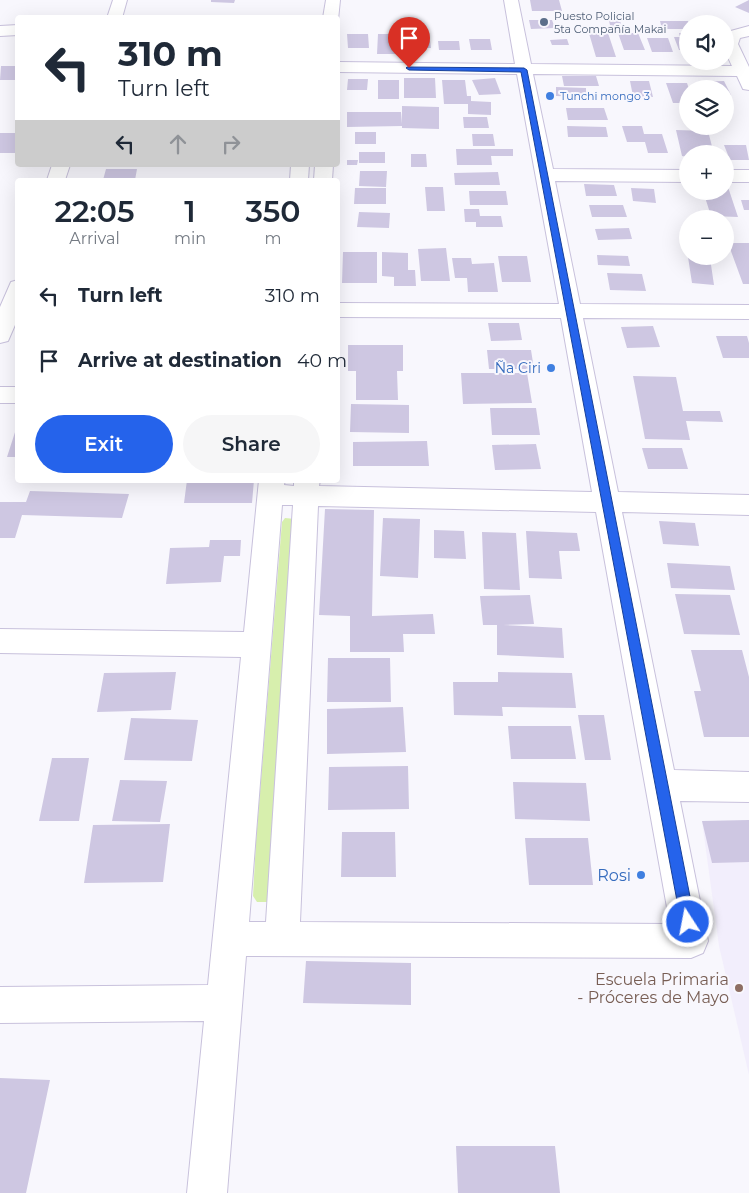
<!DOCTYPE html>
<meta charset="utf-8">
<style>
:root{--surface:#fff;--page:#f6f6f7;--text:#1f2937;--muted:#747a83;--accent:#2563eb}
body{margin:0;font-family:Montserrat,sans-serif;background:var(--page);color:var(--text);height:100vh;display:flex;flex-direction:column;font-size:19px;white-space:nowrap}
*{box-sizing:border-box;margin:0}
p{font-size:16px;color:var(--muted)}
.icon{flex:none;width:28px;height:28px;fill:none;stroke:currentColor;stroke-width:2;stroke-linecap:round;stroke-linejoin:round}
.map{position:relative;flex:1;overflow:hidden}
.panel{position:absolute;left:15px;top:178px;width:325px;height:305px;display:flex;flex-direction:column;background:var(--surface);border-radius:5px;box-shadow:0 5px 20px #0002}
.panel>*{flex:none}
.hud{position:absolute;left:15px;top:15px;width:325px;height:152px;border-radius:5px;box-shadow:0 5px 20px #0002;background:#fff;color:var(--text);overflow:hidden}
.controls{position:absolute;left:679px;top:15px;display:grid;gap:10px}
.controls a{display:grid;place-items:center;width:55px;height:55px;border-radius:50%;background:var(--surface);box-shadow:0 5px 20px #0002;font-size:25px}
.pin{position:absolute;display:grid;place-items:center;width:42px;height:42px;color:#fff;margin:-51px -21px;border-radius:50% 50% 50% 0;rotate:-45deg;box-shadow:0 0 5px #0007}
.pin .icon{rotate:45deg}
.me{position:absolute;width:55px;margin:-28px;rotate:349deg;stroke-linejoin:round;filter:drop-shadow(0 0 4px #0008)}
.turn{display:flex;align-items:center;gap:18px;height:105px;padding:0 20px;font-size:22px}
.turn .icon{width:65px;height:65px;stroke-width:2.5}
.turn b{display:block;font-size:35px;line-height:42px}
.lanes{display:flex;align-items:center;height:48px;padding:0 20px;background:#0003;justify-content:center;gap:25px;direction:ltr}
.lanes .off{opacity:.35}
.eta{display:flex;justify-content:space-evenly;align-items:center;height:85px;text-align:center}
.eta b{font-size:30px;font-weight:600;line-height:35px}
.primary-button{display:flex;gap:10px;margin-top:auto;padding:10px 20px}
.primary-button a{flex:1;height:58px;border-radius:30px;background:var(--accent);color:#fff;font-size:20px;font-weight:600;line-height:58px;text-align:center}
.primary-button a+a{background:var(--page);color:var(--text)}
ul{padding:0;list-style:none}
li{display:flex;align-items:center;gap:15px;height:65px;padding:0 20px}
li div{flex:1}
li b{display:block;font-size:19px}
li em{font-style:normal}
.map>svg:first-child{display:block}
</style>
<div class="map">
<svg width="749" height="1193" viewBox="0 0 749 1193">
<rect width="100%" height="100%" fill="#f8f7fd"/>
<path fill="#f2eefc" d="M702 821 749 823V1075L719 946Z"/>
<path fill="#d7efad" d="M285 518 295 519 270 899 267 902H257L253 896 256 841 282 522Z"/>
<path fill="#cec7e2" d="M211 0H235L234 3 211 2Z
M530 0H559L562 11H532Z
M749 0V13L735 7Z
M529 20H552L555 28 531 29Z
M609 21H620L623 29H611Z
M660 21H688L689 24 688 29H662Z
M588 30H607L616 57H596Z
M406 33H429L431 48H407Z
M618 33H638L645 50H624Z
M679 33H688V50H679L674 37H680Z
M347 34H368L369 48H348Z
M378 34H399V54H377Z
M647 38H668L673 52H652Z
M469 39H490L492 50H471Z
M567 39 569 45H552L550 40Z
M438 41H459L460 50H439Z
M1 66H18V80H0Z
M562 76H596L599 86H564Z
M404 78H435L436 98H404Z
M495 78 501 94 479 95 472 80Z
M348 79H368L367 90H347Z
M378 80H399V99H378Z
M442 80H465L467 96H471V101L491 102V115L468 114V104H444Z
M630 81H649L653 97 633 96Z
M724 81 731 95H725V89H702L699 82Z
M666 83H687L689 89H688V103H673Z
M556 87 586 88V97L556 96Z
M402 106 439 107V129L402 128V126L347 127V112H401L402 124Z
M566 108H604L608 120H568Z
M463 117H487L489 128H464Z
M567 126 606 127 608 137H568Z
M622 126H642L644 134H662L668 153H648L645 142H627Z
M676 130 708 131 714 154H688V157L682 156Z
M355 132H376V144H355Z
M0 133H18V153H0Z
M472 134H493L495 146H473Z
M724 145H746L749 160H730Z
M456 149H513V156H491L492 165H457Z
M359 152H385V163H359Z
M411 154H426L427 167H411Z
M347 160H358L357 165H347Z
M106 169H137L135 180H103Z
M360 171H387L386 187 359 186Z
M498 172 500 185H455L454 173Z
M584 184 614 185 617 196H586Z
M425 187H443L445 211H427Z
M725 187H728L738 217 711 216 703 191H725Z
M355 188H386V204H354Z
M631 188 654 189 656 203 633 201Z
M469 191H506L508 205H470Z
M741 200H749V210H744Z
M589 205H623L627 217H592Z
M464 209H479L480 216H501L503 227H476V222H465Z
M359 212 390 213 389 228 357 227Z
M629 228 632 239 598 240 595 229Z
M728 243H749V284H743Z
M446 248 450 281H421L418 249Z
M343 252H377V283H342Z
M382 252 408 253V270H415L416 286H394V277L382 276Z
M597 255 628 256 630 266 598 265Z
M498 256H527L531 282H502Z
M688 257 710 258 714 285 692 283Z
M452 258H471L472 264 494 263 498 292H468L467 278H455Z
M607 273 642 274 646 291 610 290Z
M488 323H519L522 340 491 341Z
M653 326 660 347 627 348 621 327Z
M716 336H747L749 343V358H723Z
M348 345H403V371H397L398 400H356V371H348Z
M487 350H531L534 369H489Z
M461 373H527L532 403 463 404Z
M633 376 676 377 683 411H720L723 422 686 421 690 440 645 439Z
M351 404 409 405V433L350 432Z
M490 408H536L540 435H492Z
M17 426 18 457H7Z
M427 441 429 466H353V442Z
M536 444 541 469 495 470 492 445Z
M642 448H682L688 469H648Z
M187 480H254L252 503H184Z
M30 491 129 494 122 518 22 515 15 538H0V502H26Z
M325 509 374 510 372 616 433 614 435 634H403L404 652H350V616L319 615Z
M383 518 420 519 418 578 380 576Z
M659 521 695 523 699 546 663 544Z
M434 530 464 531 466 559 434 558Z
M526 531 577 533 580 551H559L562 579 529 578Z
M482 532 516 533 520 590 484 589Z
M210 540H241L240 556H224L221 582 166 584 170 548 209 547Z
M667 563 730 566 735 590 671 588Z
M675 594 730 595 740 635 684 634Z
M530 595 534 624 503 625 562 628 564 658 497 655V625H483L480 596Z
M691 650H742L749 677V737H704L694 691H701Z
M328 658H390L391 702H327Z
M176 672 171 710 97 712 104 673Z
M498 672 572 673 576 708 502 707 503 716 454 715 453 682H498Z
M403 707 406 752 327 754V709Z
M578 715H604L611 760H585Z
M131 718 198 720 192 761 124 760Z
M508 726H571L576 759H511Z
M52 758H89L79 821H39Z
M408 766 409 809 328 810 329 767Z
M120 780 167 781 160 822 112 821Z
M513 782 586 783 590 821 515 819Z
M749 820V862L712 863 702 821Z
M170 824 163 882 84 883 93 825Z
M342 832H395L396 877H341Z
M525 838H588L593 885H529Z
M306 961 411 963V1005L303 1003Z
M0 1078 50 1080 26 1193H0Z
M456 1146H555L560 1193H458Z"/>
<g fill="none" stroke-linecap="round" stroke-linejoin="round">
<defs>
<path id="minor" d="M113 0H127L122 18H107Z
M326 0H340L338 20V18H323Z
M504 0H518L531 64 732 66C727 55 720 43 727 32L749 26V36L740 38 738 44 749 67V90L743 89 737 76 533 74 553 169 688 170V182L555 181 580 304 749 305V319L583 318 618 492 749 495V515L622 512 674 770 749 772V802L680 801 708 941 703 953 691 958 246 956 227 1193H187L204 1021 0 1023V987L208 985 241 657 0 653V629L244 632 259 480H285L284 485 294 486V480H320L319 486 592 492 561 318 338 317V303L559 304 517 74 338 72V62L515 64ZM282 505H293L266 922H249ZM318 506 596 512 670 924 300 922Z
M18 25V35L0 36V26Z
M52 165H70L65 180H47Z
M291 165H309L308 180H290Z
M315 165H333L332 180H314Z
M725 170H749V182H725Z
M18 280V318L8 341 0 343V307L11 282Z
M0 387H18V403H0Z"/>
</defs>
<use href="#minor" stroke="#c8c1dc" stroke-width="2"/>
<use href="#minor" fill="#fff" fill-rule="evenodd"/>
</g>
<path fill="#2563eb" stroke="#184099" d="M407 67 524 68 527 70 695 922 693 927 688 929 683 927 681 922 521 72 409 70 406 68Z"/>
<circle fill="#5c6f8a" stroke="#f8f7fd" stroke-width="2" cx="544" cy="22" r="5"/>
<g fill="#3f7fe0" stroke="#f8f7fd" stroke-width="2">
<circle cx="550" cy="96" r="5"/>
<circle cx="551" cy="368" r="5"/>
<circle cx="641" cy="875" r="5"/>
</g>
<circle fill="#8d6e63" stroke="#f8f7fd" stroke-width="2" cx="739" cy="988" r="5"/>
<g text-anchor="middle" stroke-width="4" stroke-linejoin="round" paint-order="stroke">
<g font-size="11" fill="#4e5e75" stroke="#f8f7fd" text-anchor="start">
<text x="554" y="20">Puesto Policial<tspan x="554" dy="13">5ta Compañía Makai</tspan></text>
</g>
<g font-size="11" fill="#366cbe" stroke="#f8f7fd" text-anchor="start">
<text x="560" y="100">Tunchi mongo 3</text>
</g>
<g font-size="14" fill="#366cbe" stroke="#f8f7fd" text-anchor="end">
<text x="541" y="373">Ña Ciri</text>
</g>
<g font-size="16" fill="#366cbe" stroke="#f8f7fd" text-anchor="end">
<text x="631" y="881">Rosi</text>
</g>
<g font-size="16" fill="#785e54" stroke="#f8f7fd" text-anchor="end">
<text x="729" y="985">Escuela Primaria<tspan x="729" dy="18">- Próceres de Mayo</tspan></text>
</g>
</g>
</svg>
<div class="controls">
<a><svg class="icon" aria-label="sound" viewBox="0 0 24 24"><path d="M4 9h4l5-4v14l-5-4H4zM17 9q2 3 0 6"/></svg></a>
<a><svg class="icon" aria-label="layers" viewBox="0 0 24 24"><path d="M12 4l9 5-9 5-9-5zM3 14l9 5 9-5"/></svg></a>
<a>+</a>
<a>−</a>
</div>
<div class="pin" style="left:409px;top:68px;background:#d93025"><svg class="icon" aria-label="arrive" viewBox="0 0 24 24"><path d="M6 21V4h12l-3 4 3 4H6"/></svg></div>
<svg class="me" style="left:688px;top:922px" viewBox="-20 -20 40 40"><circle r="17" fill="#2563eb" stroke="#fff" stroke-width="3"/><path d="M0-11L8 9 0 5-8 9z" fill="#fff"/></svg>
<div class="hud">
<div class="turn"><svg class="icon" aria-label="left" viewBox="0 0 24 24"><path d="M17 20v-9H6M10 6l-5 5 5 5"/></svg><div><b>310 m</b>Turn left</div></div>
<div class="lanes"><svg class="icon" aria-label="left" viewBox="0 0 24 24"><path d="M17 20v-9H6M10 6l-5 5 5 5"/></svg><svg class="icon off" aria-label="ahead" viewBox="0 0 24 24"><path d="M12 20V5M6 11l6-6 6 6"/></svg><svg class="icon off" aria-label="right" viewBox="0 0 24 24"><path d="M7 20v-9h11M14 6l5 5-5 5"/></svg></div>
</div>
<section class="panel">
<div class="eta">
<div><b>22:05</b><p>Arrival</p></div>
<div><b>1</b><p>min</p></div>
<div><b>350</b><p>m</p></div>
</div>
<ul>
<li><svg class="icon" aria-label="left" viewBox="0 0 24 24"><path d="M17 20v-9H6M10 6l-5 5 5 5"/></svg><div><b>Turn left</b></div><em>310 m</em></li>
<li><svg class="icon" aria-label="arrive" viewBox="0 0 24 24"><path d="M6 21V4h12l-3 4 3 4H6"/></svg><div><b>Arrive at destination</b></div><em>40 m</em></li>
</ul>
<div class="primary-button"><a>Exit</a><a>Share</a></div>
</section>
</div>
